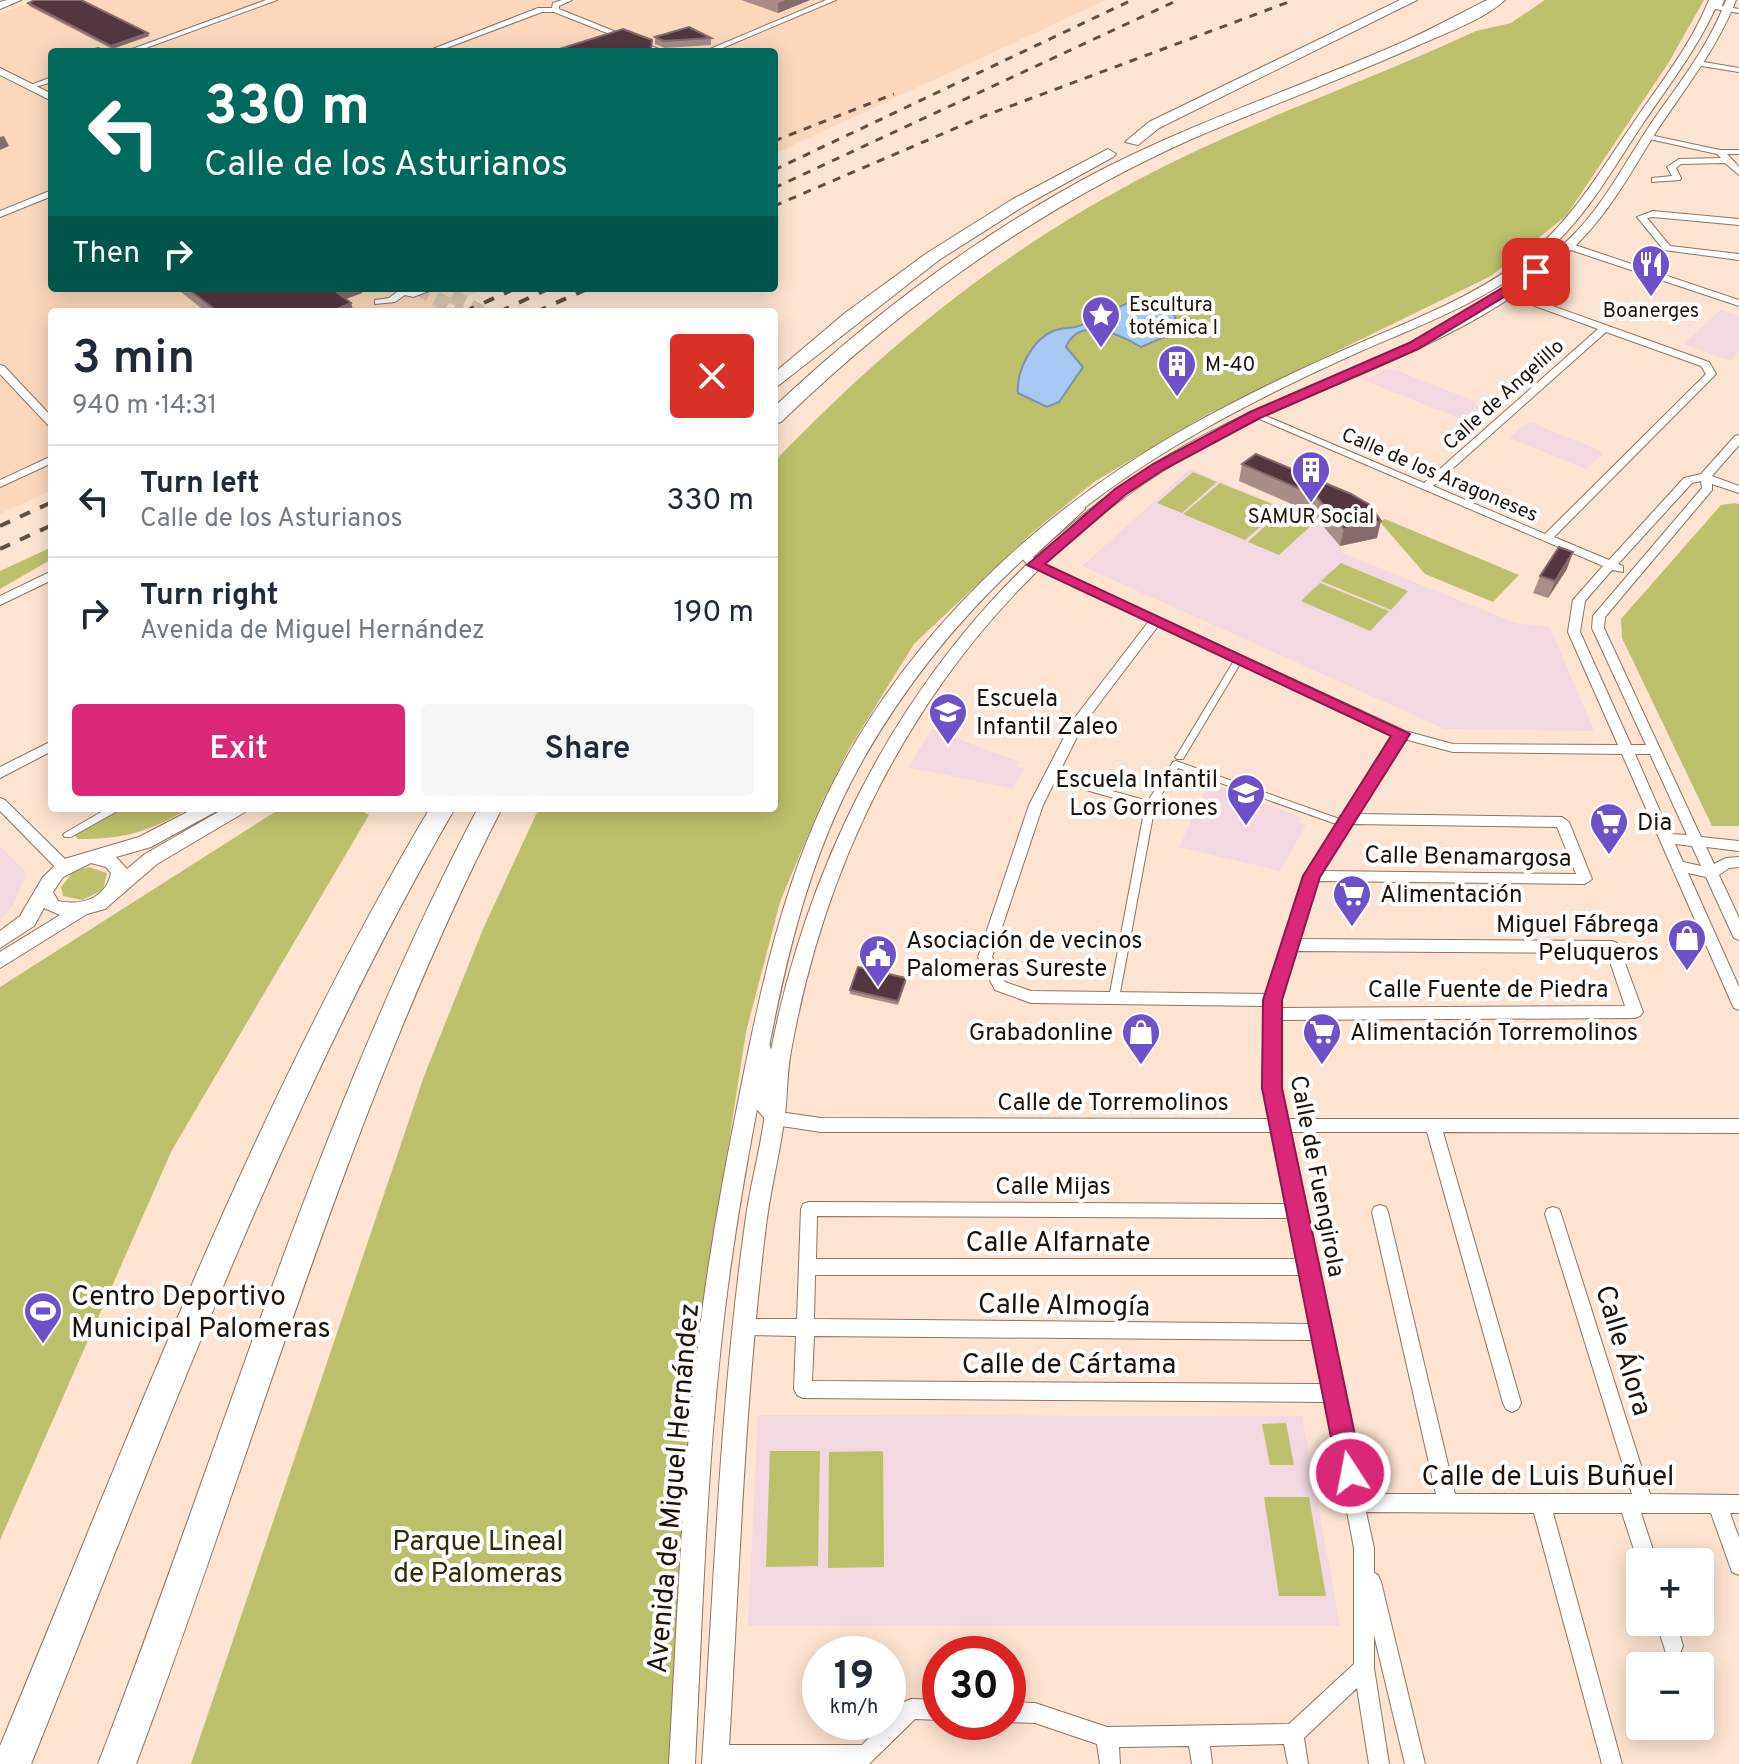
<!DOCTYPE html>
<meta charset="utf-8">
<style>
:root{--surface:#fff;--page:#f6f6f7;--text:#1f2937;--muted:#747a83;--line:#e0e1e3;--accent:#db2777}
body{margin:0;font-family:Overpass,sans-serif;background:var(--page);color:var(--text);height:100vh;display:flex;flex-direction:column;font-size:30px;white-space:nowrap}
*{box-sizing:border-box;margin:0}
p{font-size:26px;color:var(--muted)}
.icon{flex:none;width:44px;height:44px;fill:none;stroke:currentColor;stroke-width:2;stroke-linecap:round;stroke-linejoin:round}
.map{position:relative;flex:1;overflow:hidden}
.drawer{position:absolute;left:48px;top:308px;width:730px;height:504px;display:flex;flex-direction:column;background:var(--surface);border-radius:8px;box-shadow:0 4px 20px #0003}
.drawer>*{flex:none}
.banner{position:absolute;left:48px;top:48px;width:730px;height:244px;border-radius:8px;box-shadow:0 4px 20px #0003;background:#00695c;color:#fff;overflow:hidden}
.controls{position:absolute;left:1626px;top:1548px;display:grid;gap:16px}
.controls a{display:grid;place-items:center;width:88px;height:88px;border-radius:8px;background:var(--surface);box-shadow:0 4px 20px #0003;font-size:40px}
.speed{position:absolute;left:802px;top:1636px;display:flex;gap:16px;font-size:40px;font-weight:700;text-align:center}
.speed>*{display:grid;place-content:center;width:104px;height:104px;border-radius:50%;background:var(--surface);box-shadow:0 4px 20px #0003;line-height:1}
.speed small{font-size:20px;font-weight:400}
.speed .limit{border:12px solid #d22;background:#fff;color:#111}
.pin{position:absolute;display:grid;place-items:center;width:68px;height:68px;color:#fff;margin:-34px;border-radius:16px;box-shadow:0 4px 12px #0006}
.me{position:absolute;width:88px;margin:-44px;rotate:349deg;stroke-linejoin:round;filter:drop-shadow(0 0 6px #0008)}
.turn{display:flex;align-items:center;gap:28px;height:168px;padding:0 24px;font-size:36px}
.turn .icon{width:104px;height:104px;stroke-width:2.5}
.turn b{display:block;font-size:56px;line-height:68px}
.then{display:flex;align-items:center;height:76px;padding:0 24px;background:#0003;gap:16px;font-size:30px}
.round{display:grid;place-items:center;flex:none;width:84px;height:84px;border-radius:8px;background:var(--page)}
.overview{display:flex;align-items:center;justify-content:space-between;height:136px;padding:0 24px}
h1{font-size:48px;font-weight:600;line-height:60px}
.cta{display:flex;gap:16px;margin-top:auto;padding:16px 24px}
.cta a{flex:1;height:92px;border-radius:8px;background:var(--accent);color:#fff;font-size:32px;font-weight:600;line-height:92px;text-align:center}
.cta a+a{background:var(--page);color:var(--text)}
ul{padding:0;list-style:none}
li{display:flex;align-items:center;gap:24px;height:112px;padding:0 24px;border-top:2px solid var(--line)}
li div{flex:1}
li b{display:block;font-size:30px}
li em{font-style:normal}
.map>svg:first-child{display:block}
</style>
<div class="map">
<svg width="1739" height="1764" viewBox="0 0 1739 1764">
<rect width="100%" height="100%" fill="#fde4d2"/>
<path fill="#fcd7bb" d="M36 0H1106L774 154V52H52V288H486L434 312H52V490L0 514V14Z"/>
<path fill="#f1d8e1" d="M1720 310 1739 316V353L1731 361 1684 344Z
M1386 370H1396L1477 402 1475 405 1483 408 1468 422 1363 380Z
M1532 423 1600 450 1602 455 1586 469 1509 438 1525 424Z
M1190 469 1320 522 1342 549 1340 552 1516 623 1550 627 1594 731 1445 729 1082 566Z
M932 729 1019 762 1017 767 1024 769 1013 789 908 767Z
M1208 783 1301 817 1299 822 1306 825 1280 871 1179 847Z
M0 846 24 870 25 875 14 904 0 920Z
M758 1415 1302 1416 1340 1626H748Z"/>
<path fill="#bdc06a" d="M1545 0H1704L1669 62 1566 216 1491 276 1208 414 1094 482 1034 531 914 644 849 749 821 804 780 902 746 1032 715 1231 670 1764H191L424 1076 483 929 539 808H774V462C893 338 1019 237 1175 161 1273 113 1377 77 1476 31L1511 23Z
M1193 472 1217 482 1182 513 1157 503Z
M1220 483 1282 508 1245 540 1183 514Z
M1735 503 1739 504V826H1712L1622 638 1621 619 1721 505Z
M1284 509 1315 522 1279 555 1248 542Z
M1385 519 1519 575 1493 602 1425 574 1380 522Z
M52 547V559L0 589V571Z
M1341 563 1408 591 1391 610 1321 581Z
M1320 583 1389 611 1370 631 1301 601Z
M122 808H190C148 832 126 839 78 839L75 835Z
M281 808H358L369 815 172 1150 0 1540V987Z
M89 867 107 873 103 890 82 900 63 896 61 887 73 872Z
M1286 1423 1294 1465H1270L1262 1424Z
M770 1451H820L818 1566 766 1567Z
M883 1451 884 1567 828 1568 829 1452Z
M1264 1497H1309L1326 1596H1279Z"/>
<path fill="#a6c8f3" stroke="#7d91ad" stroke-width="2" d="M1148 297C1163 298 1173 306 1176 321L1167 336 1141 347C1121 335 1079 315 1066 347L1083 367 1059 402 1047 407 1018 393C1016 371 1032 340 1053 331 1063 327 1075 329 1084 324 1107 315 1123 302 1148 297Z"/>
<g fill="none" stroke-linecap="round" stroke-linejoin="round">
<path stroke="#dbc4b4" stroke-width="14" stroke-dasharray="14 7" stroke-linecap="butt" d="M417 288 461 312
M452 296 481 312"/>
<defs>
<path id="pedestrian" d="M1239 656 1243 659 1183 759H1177L1175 757 1177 755 1235 659Z
M1176 761 1345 821 1347 823 1342 826 1339 825 1178 768 1155 805 1119 998 1118 1001H1110L1109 998 1145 807 1048 779 1046 777 1051 774 1148 801 1173 762Z
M108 808H121L119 810 71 837H65L63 835 65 833Z"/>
<path id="minor" d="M266 0H277L135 52H124Z
M562 0H572L559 6V9L666 52H655L554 12H542L436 52H425L538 8H552L553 3Z
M826 0H836L713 52H703Z
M1716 0H1724L1722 6 1739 9V13L1715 9Z
M1698 61 1739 68V72L1695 65 1694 63Z
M52 77V82L32 88 28 86Z
M1645 134 1720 150H1739V154H1727L1739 167V175L1725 163 1681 164 1676 168 1681 178 1680 180 1652 182V178L1672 176 1667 167 1679 159 1721 158 1717 154 1645 138Z
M52 190V196L0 217V211Z
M1653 211 1739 219V225L1653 217 1647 218 1670 246 1739 254V260L1664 250 1637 217Z
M1545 243 1572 244 1739 300V306L1568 249 1542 248V244Z
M388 288C397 288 408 291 416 290 423 289 429 288 437 288L413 297 405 295 395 302 375 304V300L389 298 397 292Z
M1505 289 1709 362 1716 374 1554 537 1609 560 1684 478 1701 474 1735 436 1739 435V445L1712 476 1739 486V493L1712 484V490L1605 617 1604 628 1701 837 1739 841V851L1706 847 1714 864 1726 858 1739 857V867L1729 868 1719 875 1739 918V940L1734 938 1732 934 1706 877 1688 873 1739 987V1010L1734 1008 1732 1004 1622 754 1453 752 1404 739 1358 814 1562 817 1569 822 1592 879 1585 884 1317 881 1299 939 1612 941 1617 943 1619 947 1643 1012 1640 1016 1635 1018 1280 1020V1088L1286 1119H1739V1133L1443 1132 1521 1403 1518 1409 1512 1412 1506 1409 1503 1403 1427 1132H1289L1363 1494H1436L1372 1212 1374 1207 1380 1205 1386 1207 1388 1212 1455 1494H1632L1545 1214 1547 1209 1553 1207 1559 1209 1561 1214 1650 1494 1739 1495V1513H1730L1739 1538V1575L1732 1572 1711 1513H1641L1657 1562H1640V1568L1622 1513H1553L1622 1764H1602L1534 1513 1366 1512 1374 1548V1573L1378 1575 1381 1582 1425 1764H1405L1374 1635V1668L1389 1764H1369L1357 1688 1304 1738 1308 1764H1288L1284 1744 1210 1746 1212 1764H1192L1189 1746 1119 1747 1120 1764H1100L1097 1744 1035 1723 1007 1722 1008 1702 1035 1703 1107 1727 1289 1724 1354 1664V1548L1326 1402 803 1398 797 1395 794 1389 796 1336 745 1335 739 1333 736 1327 739 1321 745 1319H797L801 1209 803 1204 809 1202 1287 1204 1273 1132H821L775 1125 769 1123 751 1103 758 1070 756 1047 759 1043 764 1041 769 1043C776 1062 771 1081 767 1101L779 1112 821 1118 1270 1119 1264 1088 1265 1006 1031 1003 995 990 978 957 1029 805 1073 720 1149 621 1027 564 1021 557 1077 505H1085V509L1033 557 1035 560 1405 731 1453 744 1618 745 1568 632 1573 600 1603 566 1250 415 1255 412 1259 413 1424 483 1598 329 1502 294V290ZM1606 332 1701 366 1706 374 1545 534 1433 486ZM1701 481 1702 488 1593 616 1592 628 1646 745H1631L1580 632 1585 601 1612 570 1623 572V566L1618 564 1692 483ZM1158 626 1393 736 1344 815 1340 816 1339 821 1305 876 1266 994 1031 991 1005 982 992 957 1043 805 1083 725ZM1635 754H1650L1687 835 1670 834ZM1352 824 1557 827 1576 874 1322 871ZM1675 844 1692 846 1701 866 1683 862ZM1295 951 1607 953 1625 1006 1279 1008V1000ZM817 1216 1290 1218 1298 1259H816ZM815 1275H1301L1310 1324 814 1319ZM814 1336 1314 1340 1322 1384 812 1381Z
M0 365 4 366 52 417V426L48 425 0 374Z
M52 456V463L0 487V480Z
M52 571V580L0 605V596Z
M52 741V751L0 778V767Z
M0 798 5 800 68 862 70 866 68 870H58L0 811Z
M1656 1622H1676L1683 1646 1680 1653 1673 1656 1666 1653Z
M911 1699 940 1700V1720L915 1719 869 1764H713L709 1762 706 1755 709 1748 716 1745H862L884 1722H888V1718L904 1702Z"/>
<path id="tertiary" d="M1709 0H1719C1700 45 1671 82 1644 122 1613 168 1587 217 1544 254 1491 299 1423 324 1359 352 1305 376 1252 402 1201 431 1062 509 944 618 864 758 807 857 783 971 762 1083 745 1170 730 1257 721 1345 706 1484 702 1624 695 1764H669C677 1624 682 1483 698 1344 708 1259 723 1176 740 1092 760 991 782 889 827 795 903 638 1036 513 1186 428 1241 397 1298 370 1355 345 1419 317 1487 292 1540 245 1579 209 1604 165 1634 122 1661 82 1691 45 1709 0Z
M1726 0H1736C1717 49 1685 88 1656 132 1633 169 1612 208 1581 240 1472 352 1307 382 1177 462 965 593 835 807 791 1051 786 1077 788 1103 783 1128 778 1161 770 1193 766 1226 744 1404 739 1585 728 1764H702C714 1584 720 1403 745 1224 749 1191 758 1159 763 1127 768 1101 766 1075 771 1050 820 805 955 583 1172 453 1301 376 1471 343 1577 231 1607 199 1627 159 1652 122 1680 82 1709 46 1726 0Z
M0 68 52 94V101L0 75Z
M195 808H218L215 812 151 847 116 857 127 869 145 854 225 808H248L245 812 157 864 105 909 87 914 0 968V952L60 915 44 908 34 926 0 948V931L20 916 43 877 61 860 139 837ZM91 863 106 867 111 873C106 899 81 906 58 901L53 892 63 877Z"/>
<path id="secondary" d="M7 0H21L0 9V2Z"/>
<path id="motorway" d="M1400 0H1417L1159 128 1138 145 1125 142 1149 122Z
M1487 0H1505C1483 20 1446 33 1419 45 1345 78 1269 106 1194 138 1039 207 903 304 781 422L774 424V407C873 314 982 232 1103 169 1195 122 1294 89 1389 48 1423 34 1455 16 1487 0Z
M1108 149 1116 154 1113 157 1024 206 939 260 774 389V373L845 313 927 253 1013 199Z
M430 808H455C281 1110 161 1441 31 1764H0V1746C132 1429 254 1104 430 808Z
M478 808H502C347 1112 256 1445 136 1764H98C222 1445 318 1111 478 808Z"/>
</defs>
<use href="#pedestrian" stroke="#8f745f" stroke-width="2"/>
<use href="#minor" stroke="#8f745f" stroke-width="2"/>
<use href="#tertiary" stroke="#8f745f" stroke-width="2"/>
<use href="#secondary" stroke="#8f745f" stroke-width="2"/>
<use href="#motorway" stroke="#8f745f" stroke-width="2"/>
<use href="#pedestrian" fill="#fff" fill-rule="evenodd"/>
<use href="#minor" fill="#fff" fill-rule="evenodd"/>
<use href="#tertiary" fill="#fff" fill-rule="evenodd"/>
<use href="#secondary" fill="#fff" fill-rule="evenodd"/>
<use href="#motorway" fill="#fff" fill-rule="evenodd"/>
<path stroke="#5e5045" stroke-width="3" stroke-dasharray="8 8" stroke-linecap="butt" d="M774 141 894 94
M774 170 1132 0
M774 188 1178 0
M774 206 984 116 1294 0"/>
<path stroke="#5e5045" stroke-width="4" stroke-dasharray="11 11" stroke-linecap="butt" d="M464 312 516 288
M499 312 550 288
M536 312 589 288
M0 526 52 502
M0 549 52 525"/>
</g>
<path fill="#a88d89" d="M741 0H810L778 13Z
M28 3 148 33 149 36 112 49 29 6Z
M655 37 711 38V45L665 48 655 44Z
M176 288H361L362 293 346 299 354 312H206Z
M1256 454 1377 538 1340 546 1312 513 1239 481 1242 464Z
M1567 569 1548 598 1533 593 1540 576Z
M906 978V982L898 1005 850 994V990Z"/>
<path fill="#876a6c" d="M785 0H810L778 13V3Z
M148 33 149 36 112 49 111 46Z
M4 136 9 146 0 150V137Z
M340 288H361L362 293 337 302 334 290Z
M351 303 354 312H330Z
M1381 521 1377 538 1340 546 1344 529Z
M1573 552 1567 569 1548 598 1555 581Z"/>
<path fill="#543640" stroke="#876a6c" stroke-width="2" d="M35 0H81L148 33 111 46 28 3Z
M689 27 711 38 664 41 655 37Z
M623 29 652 40 651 51 648 52H550Z
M98 48 107 52H86Z
M187 288H340L334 290 351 303 330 312H218Z
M1256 454 1351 494 1370 505 1381 521 1344 529 1316 496 1242 464Z
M1559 547 1573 552 1555 581 1540 576Z
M858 967 906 978 898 1001 850 990Z"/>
<path fill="#db2777" stroke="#8e194d" stroke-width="2" d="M1536 268 1540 269V275L1418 349 1260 418 1163 470 1125 495 1045 564 1410 734 1320 877 1282 1000V1088L1363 1473 1359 1482 1350 1485 1342 1482 1338 1473 1262 1088 1263 1000 1303 876 1391 736 1027 565 1115 489 1153 464 1250 412 1409 343Z"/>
<defs>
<symbol id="restaurant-pin" viewBox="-11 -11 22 30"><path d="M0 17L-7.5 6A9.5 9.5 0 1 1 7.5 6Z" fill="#6e50c9" stroke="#fff"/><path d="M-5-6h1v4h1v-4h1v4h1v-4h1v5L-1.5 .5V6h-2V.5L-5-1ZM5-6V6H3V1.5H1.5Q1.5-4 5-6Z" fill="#fff"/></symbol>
<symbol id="sight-pin" viewBox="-11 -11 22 30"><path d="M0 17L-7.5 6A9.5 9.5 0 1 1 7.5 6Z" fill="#6e50c9" stroke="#fff"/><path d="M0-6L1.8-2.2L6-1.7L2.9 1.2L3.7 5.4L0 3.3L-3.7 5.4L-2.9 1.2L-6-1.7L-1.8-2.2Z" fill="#fff"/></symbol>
<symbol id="building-pin" viewBox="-11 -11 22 30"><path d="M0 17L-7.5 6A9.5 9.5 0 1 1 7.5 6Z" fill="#6e50c9" stroke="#fff"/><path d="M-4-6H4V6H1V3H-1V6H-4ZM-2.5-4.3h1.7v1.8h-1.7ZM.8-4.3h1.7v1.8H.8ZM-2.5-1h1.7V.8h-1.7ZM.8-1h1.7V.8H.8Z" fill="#fff"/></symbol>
<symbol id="school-pin" viewBox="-11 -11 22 30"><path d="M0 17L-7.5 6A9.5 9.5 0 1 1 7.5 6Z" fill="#6e50c9" stroke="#fff"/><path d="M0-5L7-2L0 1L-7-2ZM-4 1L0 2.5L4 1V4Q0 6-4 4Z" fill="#fff"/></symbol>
<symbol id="supermarket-pin" viewBox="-11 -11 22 30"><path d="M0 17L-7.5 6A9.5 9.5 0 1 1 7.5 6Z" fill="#6e50c9" stroke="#fff"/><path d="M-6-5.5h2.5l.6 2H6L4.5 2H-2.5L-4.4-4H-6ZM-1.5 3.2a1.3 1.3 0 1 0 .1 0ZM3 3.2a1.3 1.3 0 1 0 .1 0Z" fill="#fff"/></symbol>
<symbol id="shop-pin" viewBox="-11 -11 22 30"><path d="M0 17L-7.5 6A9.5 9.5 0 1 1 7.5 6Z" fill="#6e50c9" stroke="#fff"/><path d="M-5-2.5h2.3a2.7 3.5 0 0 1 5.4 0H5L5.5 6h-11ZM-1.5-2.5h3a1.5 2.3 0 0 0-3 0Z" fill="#fff"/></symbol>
<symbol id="civic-pin" viewBox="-11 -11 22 30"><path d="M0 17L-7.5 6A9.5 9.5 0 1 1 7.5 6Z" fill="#6e50c9" stroke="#fff"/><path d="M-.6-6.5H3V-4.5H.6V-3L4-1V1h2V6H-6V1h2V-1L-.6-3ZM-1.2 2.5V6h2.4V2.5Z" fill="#fff"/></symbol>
<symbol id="stadium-pin" viewBox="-11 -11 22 30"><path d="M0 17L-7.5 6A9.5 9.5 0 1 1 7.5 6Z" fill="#6e50c9" stroke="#fff"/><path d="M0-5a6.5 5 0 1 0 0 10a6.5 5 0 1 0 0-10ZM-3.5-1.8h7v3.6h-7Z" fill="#fff"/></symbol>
</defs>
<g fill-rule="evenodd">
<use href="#restaurant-pin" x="1629" y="242" width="44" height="60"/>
<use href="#sight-pin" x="1079" y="293" width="44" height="60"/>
<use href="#building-pin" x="1155" y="342" width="44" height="60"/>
<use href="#building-pin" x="1289" y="448" width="44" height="60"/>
<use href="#school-pin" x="926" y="690" width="44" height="60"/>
<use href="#school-pin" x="1224" y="771" width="44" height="60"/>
<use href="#supermarket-pin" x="1587" y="800" width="44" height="60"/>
<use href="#supermarket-pin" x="1330" y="872" width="44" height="60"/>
<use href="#shop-pin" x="1665" y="916" width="44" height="60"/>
<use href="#civic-pin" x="856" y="932" width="44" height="60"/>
<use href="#shop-pin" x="1119" y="1010" width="44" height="60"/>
<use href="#supermarket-pin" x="1300" y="1010" width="44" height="60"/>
<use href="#stadium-pin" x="21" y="1289" width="44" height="60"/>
</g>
<g text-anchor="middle" stroke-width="8" stroke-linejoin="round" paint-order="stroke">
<g font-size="20" fill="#1c120a" stroke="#fff" text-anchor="start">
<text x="1129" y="311">Escultura<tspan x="1129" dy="23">totémica I</tspan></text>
<text x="1651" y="317" text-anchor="middle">Boanerges</text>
<text x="1205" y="371">M-40</text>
<text x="1311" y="523" text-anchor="middle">SAMUR Social</text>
</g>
<g font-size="20" fill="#1c120a" stroke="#fff">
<text transform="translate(1503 394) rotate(-42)" y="7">Calle de Angelillo</text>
<text transform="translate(1440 474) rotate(23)" y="7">Calle de los Aragoneses</text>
</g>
<g font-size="24" fill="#1c120a" stroke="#fff" text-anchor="start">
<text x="976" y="706">Escuela<tspan x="976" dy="28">Infantil Zaleo</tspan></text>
<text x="1218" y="787" text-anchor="end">Escuela Infantil<tspan x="1218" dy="28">Los Gorriones</tspan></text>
<text x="1637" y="830">Dia</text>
<text x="1380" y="902">Alimentación</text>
<text x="1659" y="932" text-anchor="end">Miguel Fábrega<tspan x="1659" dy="28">Peluqueros</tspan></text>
<text x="906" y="948">Asociación de vecinos<tspan x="906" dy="28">Palomeras Sureste</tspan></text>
<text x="1113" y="1040" text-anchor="end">Grabadonline</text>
<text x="1350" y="1040">Alimentación Torremolinos</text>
</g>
<g font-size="24" fill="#1c120a" stroke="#fff">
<text transform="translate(1468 856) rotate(1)" y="8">Calle Benamargosa</text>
<text x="1488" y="997">Calle Fuente de Piedra</text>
<text x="1113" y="1110">Calle de Torremolinos</text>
<text transform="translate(1318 1176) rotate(79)" y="8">Calle de Fuengirola</text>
<text x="1053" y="1194">Calle Mijas</text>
</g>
<g font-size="28" fill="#1c120a" stroke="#fff">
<text x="1058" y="1251">Calle Alfarnate</text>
<text transform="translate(1064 1304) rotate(1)" y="10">Calle Almogía</text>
<text transform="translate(1625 1350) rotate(73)" y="10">Calle Álora</text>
<text x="1069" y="1373">Calle de Cártama</text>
<text x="1548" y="1485">Calle de Luis Buñuel</text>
<text transform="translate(672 1488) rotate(-85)" y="10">Avenida de Miguel Hernández</text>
</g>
<g font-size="28" fill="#1c120a" stroke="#fff" text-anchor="start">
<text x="71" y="1305">Centro Deportivo<tspan x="71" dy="32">Municipal Palomeras</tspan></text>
</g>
<g font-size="28" fill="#2d2e04" stroke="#fff">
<text x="478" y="1550">Parque Lineal<tspan x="478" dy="32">de Palomeras</tspan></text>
</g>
</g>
</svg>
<div class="controls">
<a>+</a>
<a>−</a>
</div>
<div class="speed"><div>19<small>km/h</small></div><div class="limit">30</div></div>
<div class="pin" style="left:1536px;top:272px;background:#d93025"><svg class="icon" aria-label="arrive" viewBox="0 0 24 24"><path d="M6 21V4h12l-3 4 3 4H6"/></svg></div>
<svg class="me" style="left:1350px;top:1473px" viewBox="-20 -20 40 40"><circle r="17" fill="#db2777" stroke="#fff" stroke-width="3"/><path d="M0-11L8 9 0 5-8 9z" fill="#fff"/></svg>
<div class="banner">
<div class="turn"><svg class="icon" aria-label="left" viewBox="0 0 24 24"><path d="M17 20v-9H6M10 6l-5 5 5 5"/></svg><div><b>330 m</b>Calle de los Asturianos</div></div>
<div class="then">Then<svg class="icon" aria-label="right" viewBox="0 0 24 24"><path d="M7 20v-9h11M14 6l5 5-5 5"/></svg></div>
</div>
<section class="drawer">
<div class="overview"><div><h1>3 min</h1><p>940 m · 14:31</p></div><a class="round" style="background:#d93025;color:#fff"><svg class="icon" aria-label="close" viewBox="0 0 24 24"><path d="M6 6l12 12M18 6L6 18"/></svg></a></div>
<ul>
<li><svg class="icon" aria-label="left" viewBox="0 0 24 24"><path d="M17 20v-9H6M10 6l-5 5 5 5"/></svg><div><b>Turn left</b><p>Calle de los Asturianos</p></div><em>330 m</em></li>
<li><svg class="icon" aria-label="right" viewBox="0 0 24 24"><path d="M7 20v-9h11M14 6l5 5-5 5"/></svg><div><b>Turn right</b><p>Avenida de Miguel Hernández</p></div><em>190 m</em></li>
</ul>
<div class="cta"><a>Exit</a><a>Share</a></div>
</section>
</div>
